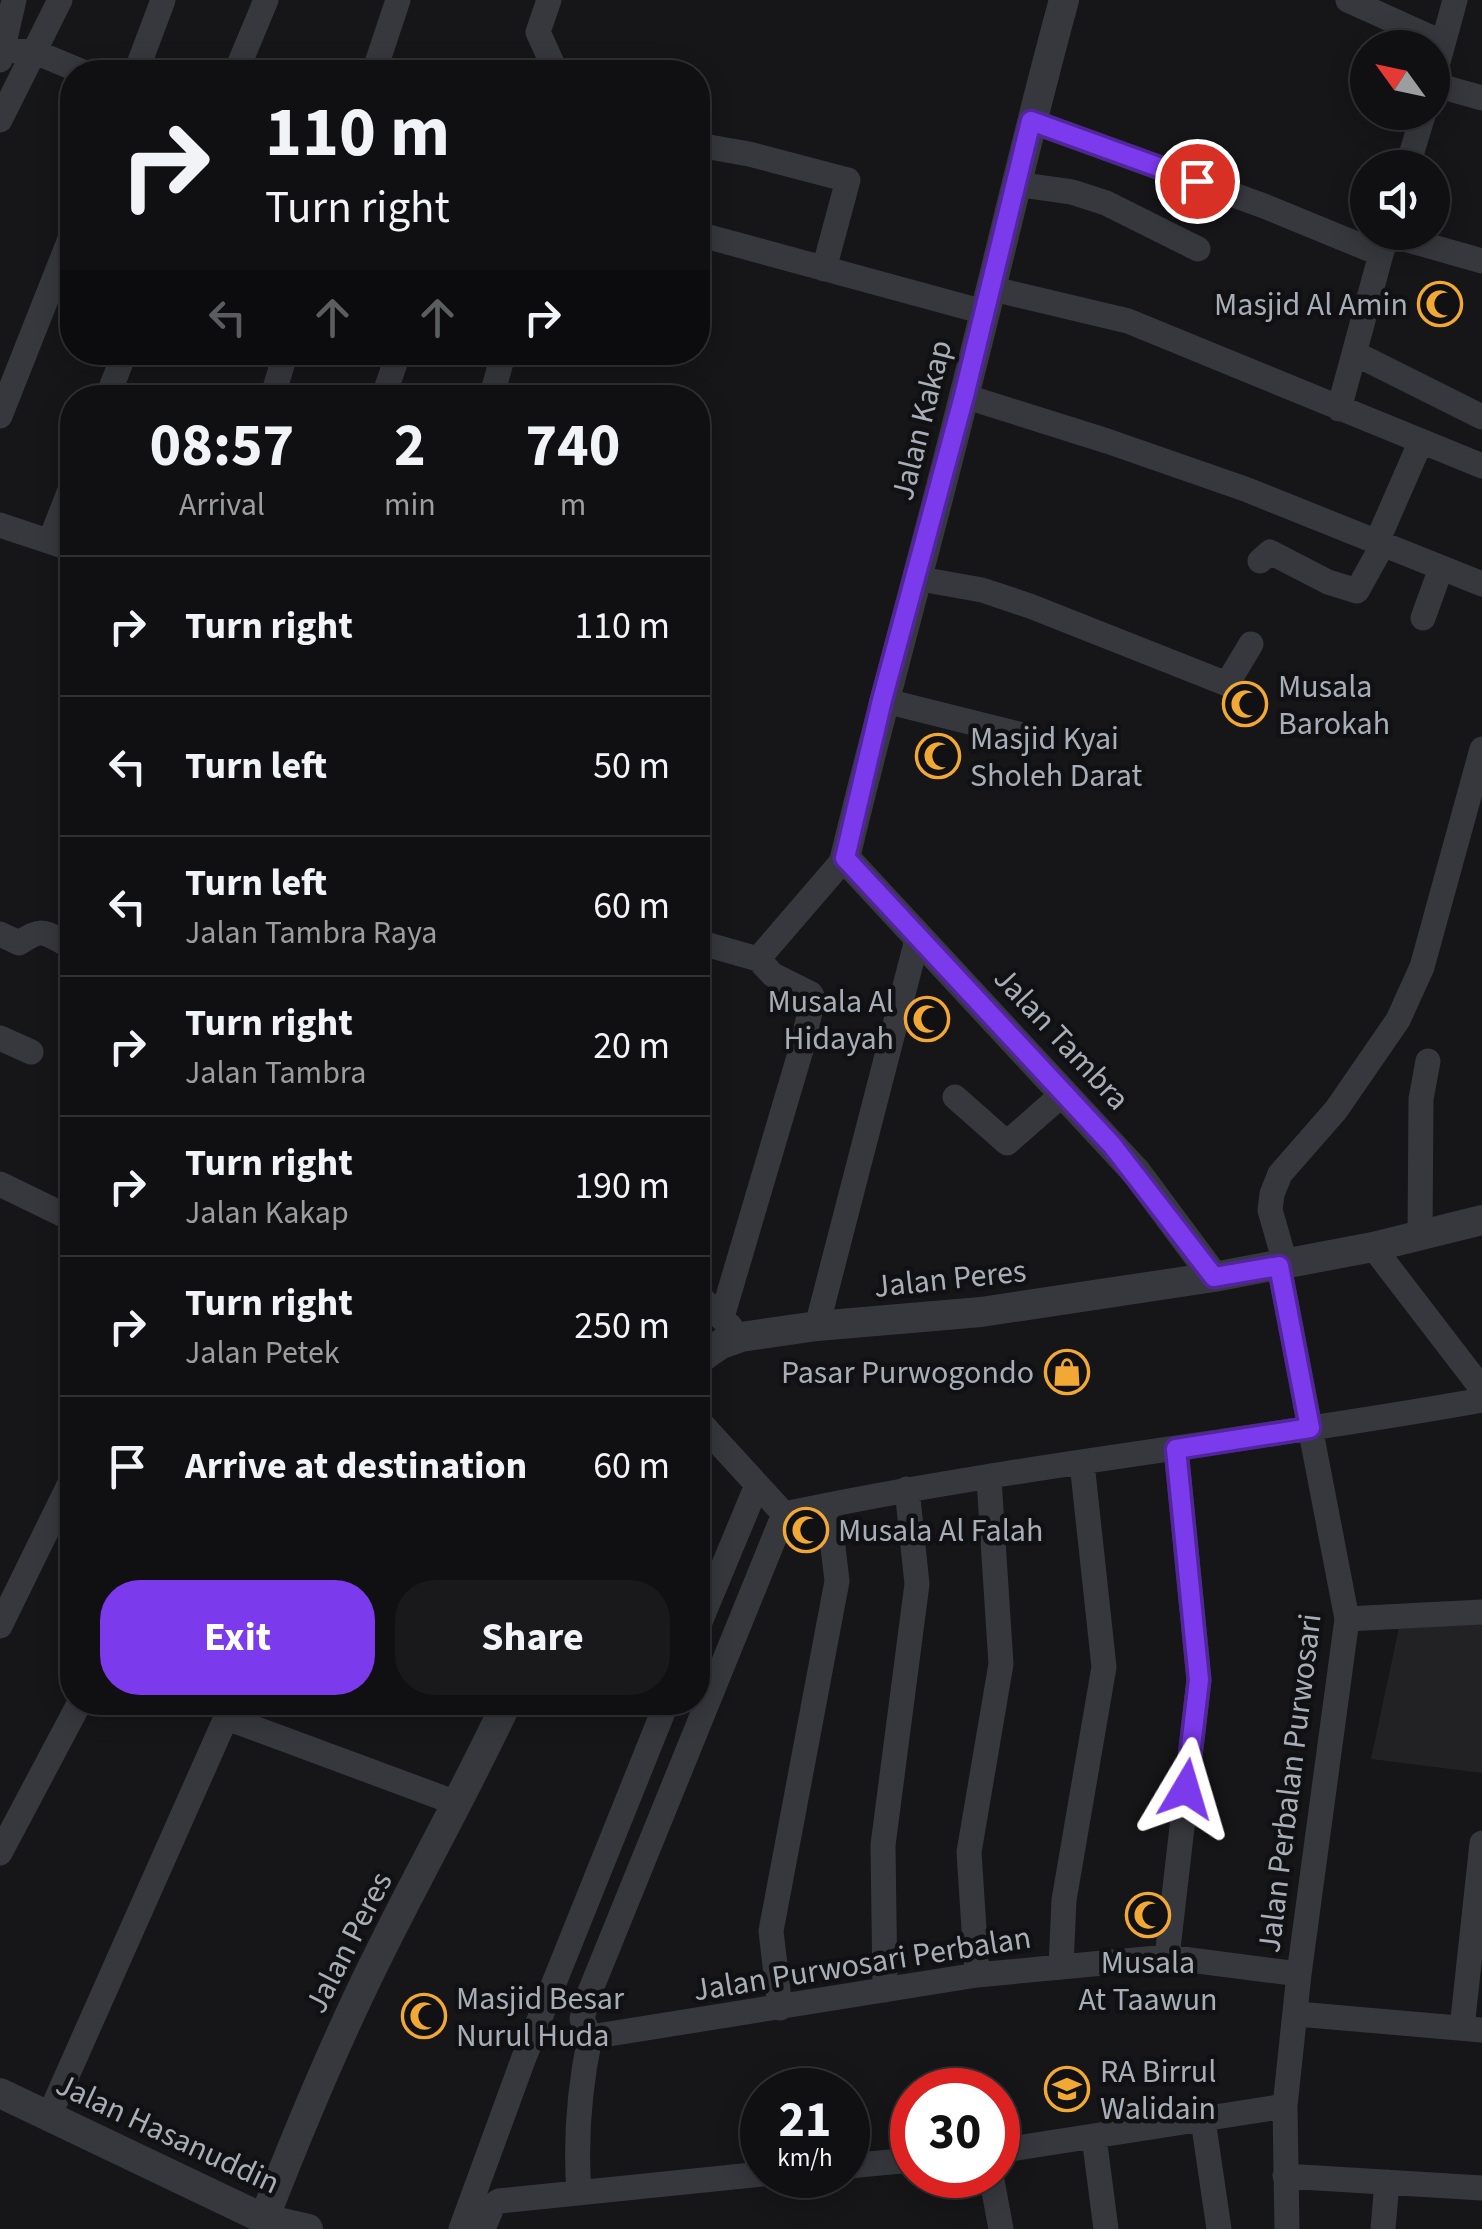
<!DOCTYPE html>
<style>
:root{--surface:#101012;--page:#19191b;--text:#f1f3f6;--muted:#9c9d9f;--line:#303032;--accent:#7c3aed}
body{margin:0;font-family:"Source Sans 3",sans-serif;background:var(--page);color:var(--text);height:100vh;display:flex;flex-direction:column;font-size:38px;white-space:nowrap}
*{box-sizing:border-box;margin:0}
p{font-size:32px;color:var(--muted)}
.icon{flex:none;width:55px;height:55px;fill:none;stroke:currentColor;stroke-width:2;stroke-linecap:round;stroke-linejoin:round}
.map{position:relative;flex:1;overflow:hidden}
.side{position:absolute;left:60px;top:385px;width:650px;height:1330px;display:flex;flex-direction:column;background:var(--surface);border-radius:40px;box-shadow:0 5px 25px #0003,0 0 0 2px var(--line)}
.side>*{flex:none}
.hud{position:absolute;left:60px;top:60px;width:650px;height:305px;border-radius:40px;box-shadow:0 5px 25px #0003,0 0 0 2px var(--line);background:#101012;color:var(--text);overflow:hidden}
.needle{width:65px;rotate:303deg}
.controls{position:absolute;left:1350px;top:30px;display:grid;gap:20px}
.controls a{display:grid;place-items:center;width:100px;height:100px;border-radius:50%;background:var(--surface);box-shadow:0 5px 25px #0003,0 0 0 2px var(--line);font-size:50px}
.speed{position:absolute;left:740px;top:2068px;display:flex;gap:20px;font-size:50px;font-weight:700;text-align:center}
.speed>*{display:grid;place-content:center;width:130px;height:130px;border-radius:50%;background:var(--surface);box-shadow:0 5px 25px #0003,0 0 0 2px var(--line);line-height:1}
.speed small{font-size:25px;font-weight:400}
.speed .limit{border:15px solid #d22;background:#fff;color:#111}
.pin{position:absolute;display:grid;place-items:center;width:85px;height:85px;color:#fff;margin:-42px;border:5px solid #fff;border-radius:50%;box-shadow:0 2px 10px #0007}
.me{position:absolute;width:110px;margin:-55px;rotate:7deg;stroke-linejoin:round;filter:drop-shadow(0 0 8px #0008)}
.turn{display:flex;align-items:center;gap:35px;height:210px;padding:0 40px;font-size:45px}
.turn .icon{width:130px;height:130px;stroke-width:2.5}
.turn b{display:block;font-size:70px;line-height:85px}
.lanes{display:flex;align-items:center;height:95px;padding:0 40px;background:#0003;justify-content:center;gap:50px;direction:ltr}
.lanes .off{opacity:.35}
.eta{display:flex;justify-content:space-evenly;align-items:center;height:170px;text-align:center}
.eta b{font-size:60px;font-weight:700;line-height:70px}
.primary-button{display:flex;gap:20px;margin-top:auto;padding:20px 40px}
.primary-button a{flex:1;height:115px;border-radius:40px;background:var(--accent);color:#fff;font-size:40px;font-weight:700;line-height:115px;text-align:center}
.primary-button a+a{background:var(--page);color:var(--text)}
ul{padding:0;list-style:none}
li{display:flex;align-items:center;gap:30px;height:140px;padding:0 40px;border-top:2px solid var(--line)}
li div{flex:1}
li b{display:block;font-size:38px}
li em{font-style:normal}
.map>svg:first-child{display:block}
</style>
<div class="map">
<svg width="1482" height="2229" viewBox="0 0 1482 2229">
<rect width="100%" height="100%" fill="#161618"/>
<path fill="#222225" d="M1482 1616V1773L1371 1759 1401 1618Z"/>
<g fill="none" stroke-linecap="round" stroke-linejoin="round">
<path stroke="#37383d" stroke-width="25" d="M549 0 538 32 556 72
M1348 0 1443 43
M1455 0 1432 84 1482 98
M0 50 35 52 83 72
M0 60 14 0
M136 72 163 0
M236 72 266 0
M374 72 398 0
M0 120 60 0
M1031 121 1264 206 1381 254 1388 232
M698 145 749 154 848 180 824 269
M1407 168 1424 112
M1015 184 1072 192 1106 203 1198 249
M698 234 984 312
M1387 234 1482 261
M989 288 1128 321 1482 466
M1354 353 1482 417
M964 396 1107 441 1245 489 1482 584
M107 398 125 352
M272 398 286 352
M383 398 399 352
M491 398 504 352
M1339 409 1381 254
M0 416 72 234
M0 525 72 549
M50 541 72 485
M1376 544 1421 441
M1260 561 1270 552 1328 582 1357 591 1382 546
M915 578 982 590 1030 606 1227 684 1251 644
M1423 618 1441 568
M882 700 1018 734
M0 934 19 943C45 925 45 934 72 947
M698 942 758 959 845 858
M0 1038 31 1052
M955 1097 1007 1143 1065 1092
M0 1184 72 1219
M1420 1236 1421 1099 1428 1061
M1373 1247 1482 1389
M1279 1266 1347 1619 1299 1974 1285 2106 1287 2229
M1286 1266 1270 1210 1272 1194 1280 1174 1336 1110 1398 1020 1422 967 1482 749
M698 1295 730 1326
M722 1317 801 1050 813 999 811 994 773 975 758 959
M817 1326 918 936
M698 1420 784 1514
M784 1514C1015 1465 1250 1442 1482 1400
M1347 1619 1482 1612
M0 1626 72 1479
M698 1627 757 1485
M227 1718 459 1804
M0 1853 80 1702
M1167 1957 1199 1680 1176 1449
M1061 1967 1064 1900 1104 1667 1082 1463
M977 1975 969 1852 1001 1664 989 1479
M885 1990 883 1845 917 1584 907 1489
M780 2008 771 1931 837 1581 828 1505
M1297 2014 1482 2030
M1462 2028 1482 1843
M590 2037 977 1975 1061 1967 1167 1957 1299 1974
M590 2037 582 2019 587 1999 784 1514
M49 2116 233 1702
M1203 2120 1219 2229
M1094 2137 1106 2229
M998 2151 1285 2106
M848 2166 912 2160
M991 2175 1001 2229
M1285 2176 1482 2188
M579 2192C575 2138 579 2090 590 2037
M461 2229 523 2060 667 1702
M483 2229 493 2205 499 2201 762 2174
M1383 2229 1387 2182"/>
<path stroke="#37383d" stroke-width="30" d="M1064 0C1028 131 998 264 964 396 926 550 882 703 845 858L1136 1172 1214 1277
M698 1360 721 1344 741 1337 817 1326 981 1312 1214 1277 1373 1247 1482 1220
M0 2093 264 2219 308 2229
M264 2219C299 2129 336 2040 379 1954 421 1869 467 1788 507 1702"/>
</g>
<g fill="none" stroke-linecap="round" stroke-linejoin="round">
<defs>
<path id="route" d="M1186 1789 1199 1680 1176 1449 1310 1428 1279 1266 1214 1277 1112 1145 845 858 882 700 964 396 1031 121 1197 181"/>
</defs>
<use href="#route" stroke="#51269a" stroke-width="25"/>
<use href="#route" stroke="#7c3aed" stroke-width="18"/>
</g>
<defs>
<symbol id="mosque-ring" viewBox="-11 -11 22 22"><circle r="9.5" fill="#111113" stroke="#f2a834" stroke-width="1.5"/><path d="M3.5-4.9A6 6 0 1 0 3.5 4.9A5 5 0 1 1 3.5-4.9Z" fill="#f2a834"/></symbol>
<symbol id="shop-ring" viewBox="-11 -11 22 22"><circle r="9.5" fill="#111113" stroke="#f2a834" stroke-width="1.5"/><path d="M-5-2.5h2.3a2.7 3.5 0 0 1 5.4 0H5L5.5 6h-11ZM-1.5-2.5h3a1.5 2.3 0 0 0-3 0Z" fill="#f2a834"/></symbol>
<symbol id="school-ring" viewBox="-11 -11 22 22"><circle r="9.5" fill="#111113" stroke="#f2a834" stroke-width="1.5"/><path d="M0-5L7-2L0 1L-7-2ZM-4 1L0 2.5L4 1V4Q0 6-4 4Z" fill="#f2a834"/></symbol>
</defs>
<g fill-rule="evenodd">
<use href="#mosque-ring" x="1415" y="279" width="50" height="50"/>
<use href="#mosque-ring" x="1220" y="679" width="50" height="50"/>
<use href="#mosque-ring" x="913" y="731" width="50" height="50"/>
<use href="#mosque-ring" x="902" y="994" width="50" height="50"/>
<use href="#shop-ring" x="1042" y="1347" width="50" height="50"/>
<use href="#mosque-ring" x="781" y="1505" width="50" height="50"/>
<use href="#mosque-ring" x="1123" y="1890" width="50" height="50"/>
<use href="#mosque-ring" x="399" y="1991" width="50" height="50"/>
<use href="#school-ring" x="1042" y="2064" width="50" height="50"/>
</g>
<g text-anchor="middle" stroke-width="9" stroke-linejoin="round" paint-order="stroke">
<g font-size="32" fill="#a8aeb8" stroke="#111113" text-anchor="start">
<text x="1408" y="315" text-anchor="end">Masjid Al Amin</text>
<text x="1278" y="697">Musala<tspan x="1278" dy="37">Barokah</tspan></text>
<text x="970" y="749">Masjid Kyai<tspan x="970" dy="37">Sholeh Darat</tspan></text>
<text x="894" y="1012" text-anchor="end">Musala Al<tspan x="894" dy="37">Hidayah</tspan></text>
<text x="1034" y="1383" text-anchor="end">Pasar Purwogondo</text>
<text x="838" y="1541">Musala Al Falah</text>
<text x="1148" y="1973" text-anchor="middle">Musala<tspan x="1148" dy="37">At Taawun</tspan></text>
<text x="456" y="2009">Masjid Besar<tspan x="456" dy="37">Nurul Huda</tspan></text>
<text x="1100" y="2082">RA Birrul<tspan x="1100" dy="37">Walidain</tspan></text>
</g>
<g font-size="32" fill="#a8aeb8" stroke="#111113">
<text transform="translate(921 420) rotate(-76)" y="11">Jalan Kakap</text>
<text transform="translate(1062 1038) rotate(47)" y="11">Jalan Tambra</text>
<text transform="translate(950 1278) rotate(-6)" y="11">Jalan Peres</text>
<text transform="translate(1289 1783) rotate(-83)" y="11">Jalan Perbalan Purwosari</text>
<text transform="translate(348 1942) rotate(-63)" y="11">Jalan Peres</text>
<text transform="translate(862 1963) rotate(-9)" y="11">Jalan Purwosari Perbalan</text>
<text transform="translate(168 2133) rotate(25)" y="11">Jalan Hasanuddin</text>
</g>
</g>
</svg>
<div class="controls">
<a><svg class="needle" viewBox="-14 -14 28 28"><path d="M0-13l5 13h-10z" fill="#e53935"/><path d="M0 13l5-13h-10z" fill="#9c9d9f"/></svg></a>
<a><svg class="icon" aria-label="sound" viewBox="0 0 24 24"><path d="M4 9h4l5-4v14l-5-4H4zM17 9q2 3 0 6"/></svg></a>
</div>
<div class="speed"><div>21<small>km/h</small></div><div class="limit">30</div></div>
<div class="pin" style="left:1197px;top:181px;background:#d93025"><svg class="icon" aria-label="arrive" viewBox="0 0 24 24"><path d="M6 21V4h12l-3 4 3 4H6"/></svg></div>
<svg class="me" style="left:1186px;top:1789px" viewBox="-20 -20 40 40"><path d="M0-17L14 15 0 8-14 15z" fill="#7c3aed" stroke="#fff" stroke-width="4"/></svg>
<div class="hud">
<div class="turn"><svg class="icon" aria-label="right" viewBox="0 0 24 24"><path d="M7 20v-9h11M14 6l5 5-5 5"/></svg><div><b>110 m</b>Turn right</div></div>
<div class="lanes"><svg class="icon off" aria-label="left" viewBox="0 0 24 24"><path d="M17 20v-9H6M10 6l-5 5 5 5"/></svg><svg class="icon off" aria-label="ahead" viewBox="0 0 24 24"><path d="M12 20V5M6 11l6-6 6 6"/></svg><svg class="icon off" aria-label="ahead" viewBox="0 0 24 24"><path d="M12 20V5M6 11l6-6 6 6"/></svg><svg class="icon" aria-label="right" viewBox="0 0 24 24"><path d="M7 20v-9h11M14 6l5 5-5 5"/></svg></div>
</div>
<section class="side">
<div class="eta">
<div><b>08:57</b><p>Arrival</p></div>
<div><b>2</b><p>min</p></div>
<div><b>740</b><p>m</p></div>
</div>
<ul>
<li><svg class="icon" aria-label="right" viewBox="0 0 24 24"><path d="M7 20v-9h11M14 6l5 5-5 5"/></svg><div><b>Turn right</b></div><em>110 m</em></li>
<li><svg class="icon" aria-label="left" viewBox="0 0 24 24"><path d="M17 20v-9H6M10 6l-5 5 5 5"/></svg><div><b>Turn left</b></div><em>50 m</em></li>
<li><svg class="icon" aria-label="left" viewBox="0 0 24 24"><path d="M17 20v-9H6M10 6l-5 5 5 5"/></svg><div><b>Turn left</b><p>Jalan Tambra Raya</p></div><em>60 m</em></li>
<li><svg class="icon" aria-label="right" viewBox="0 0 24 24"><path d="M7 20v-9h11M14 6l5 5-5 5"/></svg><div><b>Turn right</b><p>Jalan Tambra</p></div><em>20 m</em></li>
<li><svg class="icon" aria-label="right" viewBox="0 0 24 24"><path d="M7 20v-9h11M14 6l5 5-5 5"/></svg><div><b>Turn right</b><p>Jalan Kakap</p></div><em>190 m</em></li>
<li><svg class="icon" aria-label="right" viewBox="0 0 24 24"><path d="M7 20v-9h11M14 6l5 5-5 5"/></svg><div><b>Turn right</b><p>Jalan Petek</p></div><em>250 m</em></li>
<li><svg class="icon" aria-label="arrive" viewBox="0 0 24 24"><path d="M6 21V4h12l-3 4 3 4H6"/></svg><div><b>Arrive at destination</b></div><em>60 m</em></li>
</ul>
<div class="primary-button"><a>Exit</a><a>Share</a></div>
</section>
</div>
